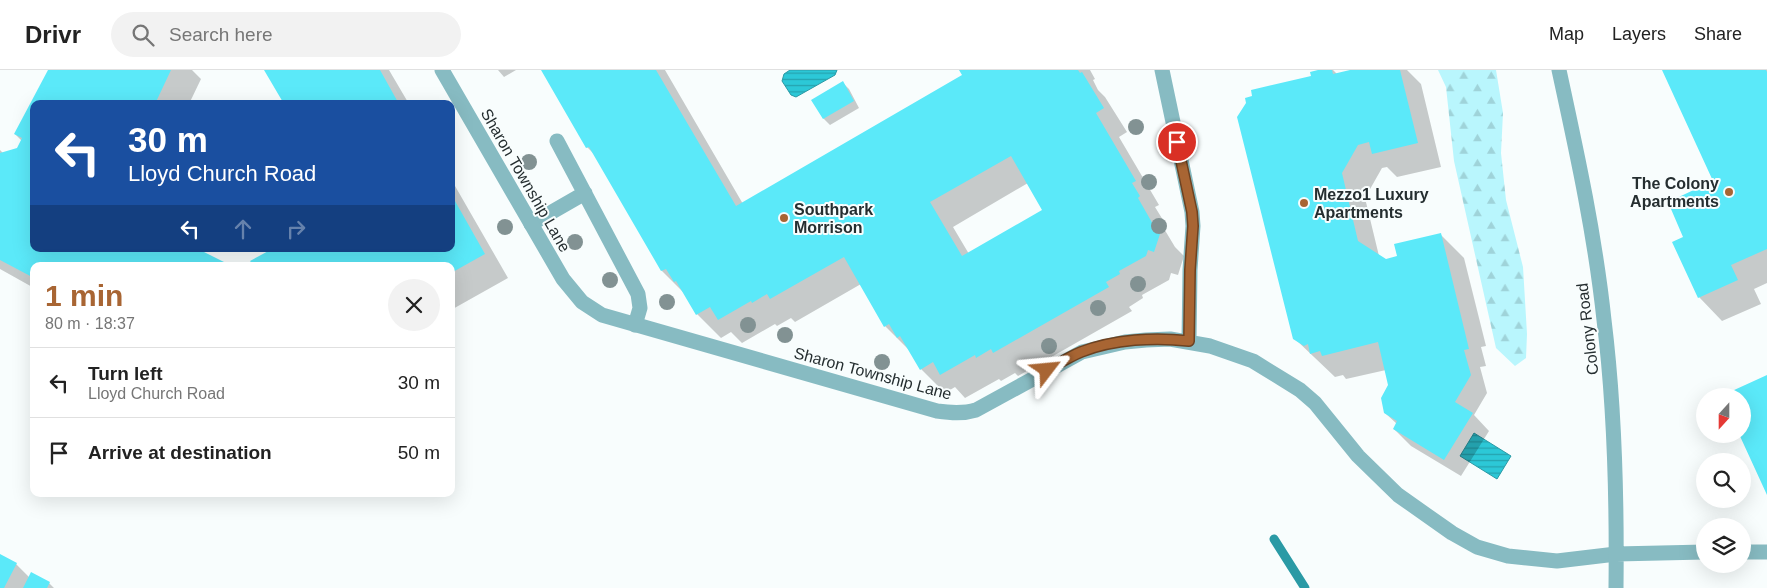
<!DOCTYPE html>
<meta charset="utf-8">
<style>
:root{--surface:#fff;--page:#f2f2f2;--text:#222;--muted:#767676;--line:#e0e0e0;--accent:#a86533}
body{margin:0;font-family:Arial,sans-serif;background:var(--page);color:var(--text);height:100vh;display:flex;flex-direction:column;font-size:19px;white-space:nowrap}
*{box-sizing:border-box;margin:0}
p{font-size:16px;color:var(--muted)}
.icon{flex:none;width:28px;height:28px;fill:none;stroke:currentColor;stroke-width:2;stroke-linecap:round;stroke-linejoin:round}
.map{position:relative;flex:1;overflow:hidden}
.sheet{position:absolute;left:30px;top:192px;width:425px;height:235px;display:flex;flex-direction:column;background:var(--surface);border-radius:10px;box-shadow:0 5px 20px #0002}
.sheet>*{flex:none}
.hud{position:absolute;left:30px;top:30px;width:425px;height:152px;border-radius:10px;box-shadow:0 5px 20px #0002;background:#1a4fa0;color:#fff;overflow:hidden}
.needle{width:32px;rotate:201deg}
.controls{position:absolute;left:1696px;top:318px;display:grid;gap:10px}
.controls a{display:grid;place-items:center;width:55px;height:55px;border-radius:50%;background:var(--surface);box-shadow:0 5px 20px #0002;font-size:25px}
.pin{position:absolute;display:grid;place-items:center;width:42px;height:42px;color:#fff;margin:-21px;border:2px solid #fff;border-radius:50%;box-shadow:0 1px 5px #0007}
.me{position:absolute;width:55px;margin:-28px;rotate:61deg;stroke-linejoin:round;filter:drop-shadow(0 0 4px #0008)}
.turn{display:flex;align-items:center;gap:18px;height:105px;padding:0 15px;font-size:22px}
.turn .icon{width:65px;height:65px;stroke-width:2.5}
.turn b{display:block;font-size:35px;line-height:42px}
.lanes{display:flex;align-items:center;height:48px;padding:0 15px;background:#0003;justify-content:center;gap:25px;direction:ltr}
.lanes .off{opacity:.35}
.round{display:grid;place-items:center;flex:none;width:52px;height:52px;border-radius:26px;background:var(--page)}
.headline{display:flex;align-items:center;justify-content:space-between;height:85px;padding:0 15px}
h1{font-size:30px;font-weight:800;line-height:38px;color:var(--accent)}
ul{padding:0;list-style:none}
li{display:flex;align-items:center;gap:15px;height:70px;padding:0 15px;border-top:1px solid var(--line)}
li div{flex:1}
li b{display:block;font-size:19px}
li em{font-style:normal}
header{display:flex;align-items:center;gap:30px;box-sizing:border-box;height:70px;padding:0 25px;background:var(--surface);border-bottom:1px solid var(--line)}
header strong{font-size:24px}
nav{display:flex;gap:28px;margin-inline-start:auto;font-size:18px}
.search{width:350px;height:45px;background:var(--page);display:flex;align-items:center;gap:12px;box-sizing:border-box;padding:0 18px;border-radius:28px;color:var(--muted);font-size:19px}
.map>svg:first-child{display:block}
</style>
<header>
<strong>Drivr</strong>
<div class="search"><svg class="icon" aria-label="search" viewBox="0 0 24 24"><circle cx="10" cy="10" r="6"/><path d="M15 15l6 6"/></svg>Search here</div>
<nav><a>Map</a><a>Layers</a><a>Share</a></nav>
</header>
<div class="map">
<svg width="1767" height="518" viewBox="0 0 1767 518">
<defs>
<pattern id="forest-firs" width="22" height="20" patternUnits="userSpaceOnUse" patternTransform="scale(1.25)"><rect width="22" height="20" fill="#b9f6fd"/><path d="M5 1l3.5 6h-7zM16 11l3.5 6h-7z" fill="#9fd3d9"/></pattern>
<pattern id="water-rules" width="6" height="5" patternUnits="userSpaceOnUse" patternTransform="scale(1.25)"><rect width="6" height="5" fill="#2cc8d7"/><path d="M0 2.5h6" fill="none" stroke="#25a3af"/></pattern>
</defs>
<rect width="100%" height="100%" fill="#f8fdfd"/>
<path fill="url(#forest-firs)" d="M1438 0H1496L1503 43 1501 83 1506 130 1523 197 1527 264 1526 288 1515 296 1496 278 1454 91 1446 17Z"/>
<path fill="url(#water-rules)" stroke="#2a9aa5" d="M790 0H837L835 5 796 27 791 25 782 11 784 4Z
M1474 363 1511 386 1497 409 1460 386Z"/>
<path fill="#0003" fill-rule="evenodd" d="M50 0H192L201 9 189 34H34V179H196L230 196H34V218L0 199V80L3 83 17 79 22 71 15 64Z
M265 0H389L409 34H285Z
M498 0H516L504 7Z
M542 0H665L743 134 964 6 960 0H1090L1095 9 1093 10 1098 20 1105 27 1127 62 1119 67 1159 135 1155 137 1163 150 1160 152 1175 177 1184 186 1178 205 1171 203 1169 210 1142 225 1143 228 1129 237 1132 241 1018 306 1015 303 1001 311 999 309 965 328 955 317 945 323 921 299 909 280 885 256 861 214 795 252 791 248 777 256 775 254 742 273 731 262 721 268 697 244 685 224 662 201 595 85 587 77ZM1028 113 1044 140 969 184 953 157Z
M1324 0H1333L1337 4 1355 0H1407L1421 14 1441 97 1397 107 1387 97 1382 98 1365 128 1379 186 1386 190 1399 187 1441 165 1464 188 1486 276 1481 277 1486 296 1480 297 1487 323 1474 345 1489 361 1461 406 1411 376 1394 359 1397 354 1385 343 1390 315 1386 300 1346 309 1343 305 1335 307 1294 268 1312 7Z
M1664 0H1767V213L1754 219 1761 234 1722 251 1699 227 1685 168 1715 112Z
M843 13 849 19 859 38 830 55 824 49 813 30Z
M451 109 508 208 451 240V196H254L252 192 275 179H451Z
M0 486 16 494 30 508 49 513 54 518H0Z"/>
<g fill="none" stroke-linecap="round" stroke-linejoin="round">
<path stroke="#2a9aa5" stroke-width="9" d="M1274 469 1305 518"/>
</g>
<path fill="#5be9f9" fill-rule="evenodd" d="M48 0H171L155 34H34V179H198L232 196H34V208L0 190V83L17 78 22 68 14 64Z
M264 0H380L399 34H284Z
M541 0H656L736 136 962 5 959 0H1078L1080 3 1082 2 1104 38 1096 43 1136 111 1132 113 1140 126 1138 128 1154 156 1153 158 1161 161 1154 182 1148 180 1146 186 1119 201 1120 204 1106 212 1109 217 993 283 991 279 976 288 975 285 940 305 933 292 920 300 900 266 897 268 889 254 884 257 844 187 770 229 767 224 752 233 751 231 718 250 710 237 696 245 676 211 674 212 666 199 661 201 589 77 586 78ZM1011 86 1042 140 962 186 930 132Z
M1318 0H1332L1333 4 1350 0H1400L1418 73 1372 84 1369 72 1358 75 1342 103 1358 171 1386 189 1397 186 1394 174 1441 163 1469 279 1464 280 1471 305 1455 332 1473 343 1444 390 1393 359 1397 351 1384 343 1381 328 1388 315 1378 272 1322 286 1320 281 1310 284 1308 274 1304 276 1293 269 1237 47 1246 33 1245 28 1252 26 1251 20 1311 6 1310 2Z
M1662 0H1766L1767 2V179L1731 195 1738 210 1698 228 1672 172 1683 167 1668 132 1713 111Z
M843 11 854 31 823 49 811 30Z
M451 124 485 184 451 203V196H254L250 191 272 179H451Z
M1767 305V425L1739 364H1742V326H1721Z
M0 484 17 493 4 518H0Z
M31 502 50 512 47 518H23Z"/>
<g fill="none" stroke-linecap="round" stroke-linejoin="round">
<path stroke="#87bbc2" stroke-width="15" d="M557 71 638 224 640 238 635 255
M531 154 585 123"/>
<path stroke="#87bbc2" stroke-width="15" d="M442 0 563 209 582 232 602 245 937 341C951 343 963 344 976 340L1082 282 1125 272 1146 270 1170 269 1210 276 1253 291 1300 320 1315 333 1358 386 1398 425 1452 463 1477 477 1508 486 1557 491 1616 484
M1162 0 1192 142 1193 156 1190 200 1189 271"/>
<path stroke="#87bbc2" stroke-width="15" d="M1559 0C1577 83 1595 165 1604 250 1615 339 1617 428 1616 518
M1742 482H1767
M1616 484 1705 482"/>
</g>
<g fill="#829293">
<circle cx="1136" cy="57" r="8"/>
<circle cx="529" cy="92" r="8"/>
<circle cx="1149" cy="112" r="8"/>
<circle cx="1159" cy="156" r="8"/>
<circle cx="505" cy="157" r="8"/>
<circle cx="575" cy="172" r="8"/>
<circle cx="610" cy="210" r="8"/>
<circle cx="1138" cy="214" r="8"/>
<circle cx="667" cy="232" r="8"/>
<circle cx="1098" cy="238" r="8"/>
<circle cx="748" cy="255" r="8"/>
<circle cx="785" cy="265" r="8"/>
<circle cx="1049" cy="276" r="8"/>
<circle cx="882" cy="292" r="8"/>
</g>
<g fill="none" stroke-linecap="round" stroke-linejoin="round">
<defs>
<path id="route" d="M1047 300C1058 294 1069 287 1081 282 1114 269 1155 267 1189 271L1190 200 1193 156 1192 142 1177 72"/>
</defs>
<use href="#route" stroke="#6d4221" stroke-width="12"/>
<use href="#route" stroke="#a86533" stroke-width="9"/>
</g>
<g fill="#a86533" stroke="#f8fdfd" stroke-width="2">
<circle cx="1729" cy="122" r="5"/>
<circle cx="1304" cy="133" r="5"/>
<circle cx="784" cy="148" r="5"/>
</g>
<g text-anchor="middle" stroke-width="4" stroke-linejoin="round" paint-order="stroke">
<g font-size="16" fill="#252e30" stroke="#f8fdfd">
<text transform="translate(526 110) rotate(60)" y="6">Sharon Township Lane</text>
<text transform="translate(1587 259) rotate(-97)" y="6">Colony Road</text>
<text transform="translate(873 303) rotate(15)" y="6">Sharon Township Lane</text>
</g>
<g font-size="16" font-weight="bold" fill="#252e30" stroke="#f8fdfd" text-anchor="start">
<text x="1719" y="119" text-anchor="end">The Colony<tspan x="1719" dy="18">Apartments</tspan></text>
<text x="1314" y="130">Mezzo1 Luxury<tspan x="1314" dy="18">Apartments</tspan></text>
<text x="794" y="145">Southpark<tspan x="794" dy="18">Morrison</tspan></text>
</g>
</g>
</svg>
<div class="controls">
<a><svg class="needle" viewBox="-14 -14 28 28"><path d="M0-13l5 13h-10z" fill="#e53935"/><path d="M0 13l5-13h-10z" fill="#767676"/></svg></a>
<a><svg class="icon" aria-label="search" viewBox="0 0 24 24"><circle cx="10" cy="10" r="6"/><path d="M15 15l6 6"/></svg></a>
<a><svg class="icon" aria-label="layers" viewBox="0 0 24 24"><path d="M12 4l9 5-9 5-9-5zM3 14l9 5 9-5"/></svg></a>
</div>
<div class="pin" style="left:1177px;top:72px;background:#d93025"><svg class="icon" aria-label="arrive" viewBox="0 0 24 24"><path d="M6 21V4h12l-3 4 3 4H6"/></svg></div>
<svg class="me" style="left:1047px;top:300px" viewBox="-20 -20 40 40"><path d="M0-17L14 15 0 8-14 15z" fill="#a86533" stroke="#fff" stroke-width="4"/></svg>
<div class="hud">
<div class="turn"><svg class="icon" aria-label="left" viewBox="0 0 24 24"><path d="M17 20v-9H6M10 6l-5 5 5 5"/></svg><div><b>30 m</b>Lloyd Church Road</div></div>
<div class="lanes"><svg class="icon" aria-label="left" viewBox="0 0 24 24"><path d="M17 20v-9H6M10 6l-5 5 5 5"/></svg><svg class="icon off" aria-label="ahead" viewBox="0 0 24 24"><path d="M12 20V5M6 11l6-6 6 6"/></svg><svg class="icon off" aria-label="right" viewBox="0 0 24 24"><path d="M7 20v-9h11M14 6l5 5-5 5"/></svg></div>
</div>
<section class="sheet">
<div class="headline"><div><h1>1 min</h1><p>80 m · 18:37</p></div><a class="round"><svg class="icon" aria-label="close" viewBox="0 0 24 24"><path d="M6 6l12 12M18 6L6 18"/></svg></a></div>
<ul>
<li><svg class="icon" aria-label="left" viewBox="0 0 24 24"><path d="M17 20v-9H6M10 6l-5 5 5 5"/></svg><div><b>Turn left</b><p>Lloyd Church Road</p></div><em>30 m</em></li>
<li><svg class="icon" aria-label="arrive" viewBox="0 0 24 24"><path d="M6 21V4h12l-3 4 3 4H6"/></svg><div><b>Arrive at destination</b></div><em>50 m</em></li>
</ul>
</section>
</div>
